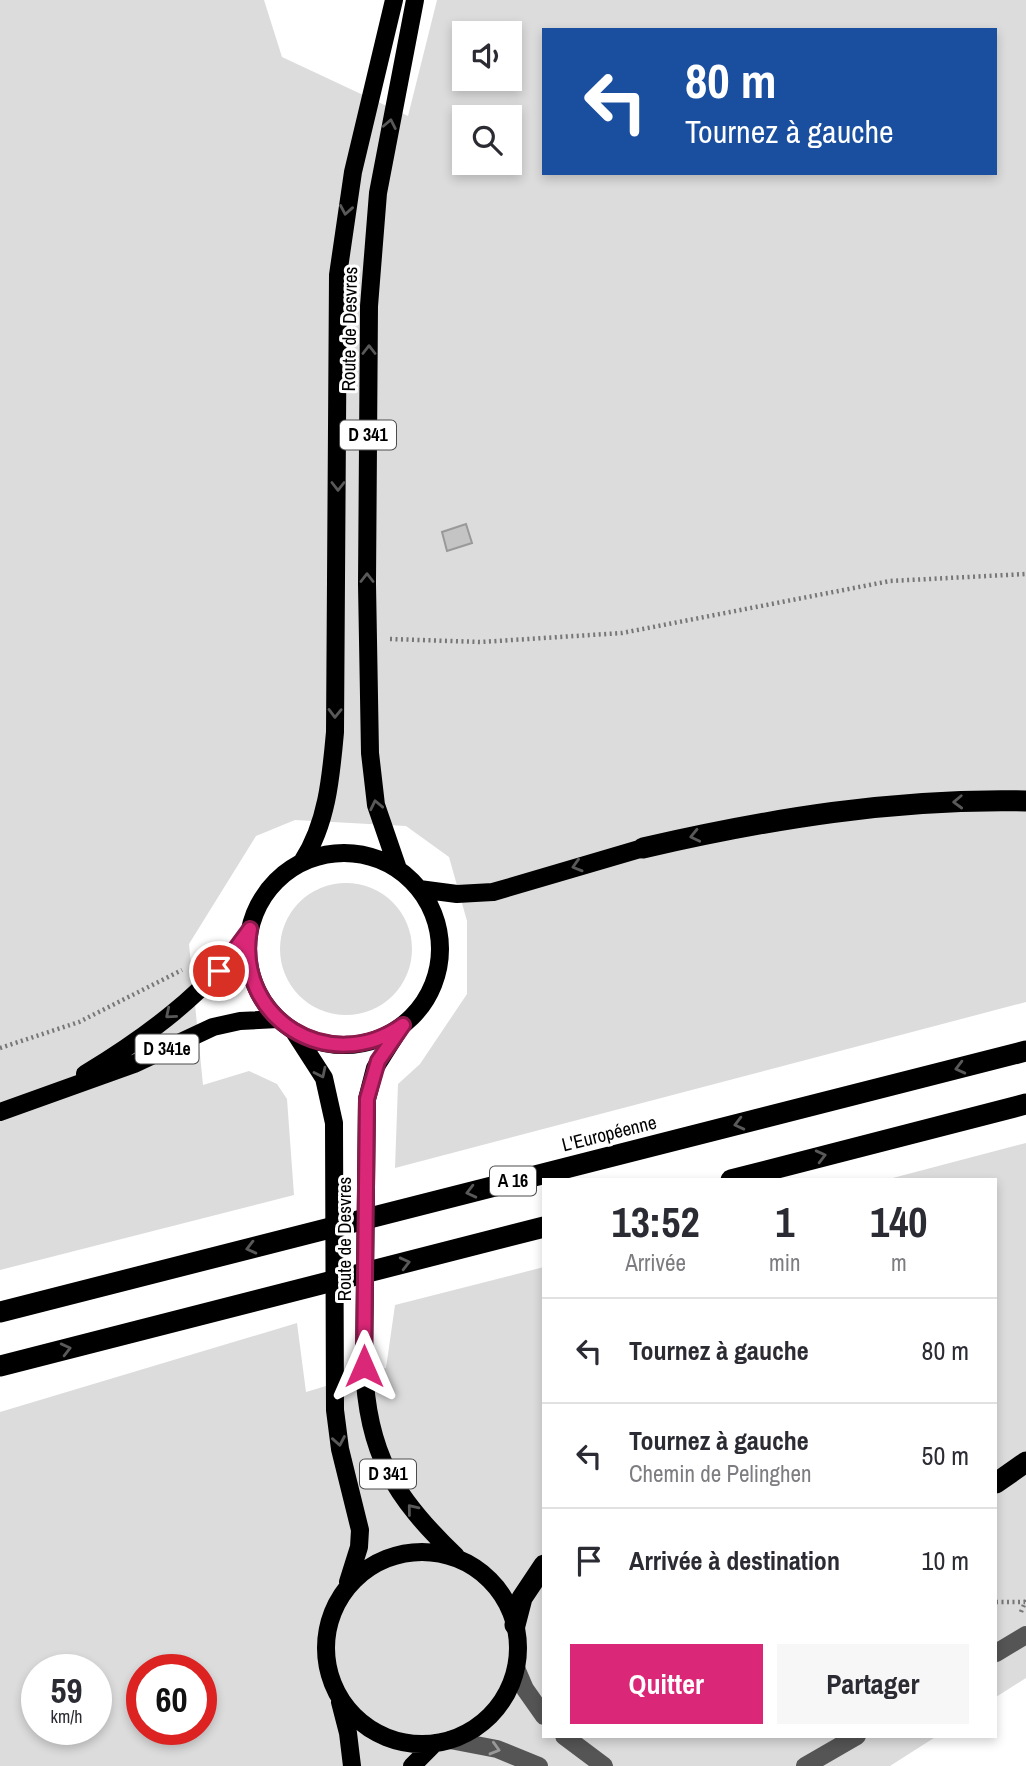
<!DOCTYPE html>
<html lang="fr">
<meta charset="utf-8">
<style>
:root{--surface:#fff;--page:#f7f7f7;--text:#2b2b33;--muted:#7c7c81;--line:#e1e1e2;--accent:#db2777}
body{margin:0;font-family:"Archivo Narrow",sans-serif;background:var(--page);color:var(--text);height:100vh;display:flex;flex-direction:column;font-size:26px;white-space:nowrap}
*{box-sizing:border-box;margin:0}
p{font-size:23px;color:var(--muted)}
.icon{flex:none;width:38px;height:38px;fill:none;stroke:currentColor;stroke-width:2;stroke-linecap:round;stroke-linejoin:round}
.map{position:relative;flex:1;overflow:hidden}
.drawer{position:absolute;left:542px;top:1178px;width:455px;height:560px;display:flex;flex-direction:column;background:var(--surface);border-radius:0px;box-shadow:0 4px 10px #0003}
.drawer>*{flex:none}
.top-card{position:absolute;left:542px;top:28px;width:455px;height:147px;border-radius:0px;box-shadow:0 4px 10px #0003;background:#1a4fa0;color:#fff;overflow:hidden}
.controls{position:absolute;left:452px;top:21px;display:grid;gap:14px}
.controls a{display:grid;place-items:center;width:70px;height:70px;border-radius:0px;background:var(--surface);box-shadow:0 4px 10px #0003;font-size:35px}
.speed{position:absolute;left:21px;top:1654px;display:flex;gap:14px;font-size:35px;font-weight:700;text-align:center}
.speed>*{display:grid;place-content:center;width:91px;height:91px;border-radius:50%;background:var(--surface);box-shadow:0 4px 10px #0003;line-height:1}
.speed small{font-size:18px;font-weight:400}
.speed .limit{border:10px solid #d22;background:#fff;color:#111}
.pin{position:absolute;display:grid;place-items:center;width:60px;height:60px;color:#fff;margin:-30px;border:4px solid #fff;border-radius:50%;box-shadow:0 2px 7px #0007}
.me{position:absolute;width:77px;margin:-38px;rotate:0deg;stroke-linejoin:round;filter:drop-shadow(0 0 5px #0008)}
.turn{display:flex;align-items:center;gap:24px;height:147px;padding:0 28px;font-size:32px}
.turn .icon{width:91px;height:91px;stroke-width:2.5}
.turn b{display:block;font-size:49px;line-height:60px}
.eta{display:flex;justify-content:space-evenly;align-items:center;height:119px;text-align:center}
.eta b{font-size:42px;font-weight:800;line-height:49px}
.primary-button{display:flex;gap:14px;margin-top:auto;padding:14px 28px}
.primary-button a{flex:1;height:80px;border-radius:0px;background:var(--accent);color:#fff;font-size:28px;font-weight:800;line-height:80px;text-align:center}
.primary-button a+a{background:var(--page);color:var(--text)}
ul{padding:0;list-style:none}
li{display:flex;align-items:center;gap:21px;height:105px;padding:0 28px;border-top:2px solid var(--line)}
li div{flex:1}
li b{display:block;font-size:26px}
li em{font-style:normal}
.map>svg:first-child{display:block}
</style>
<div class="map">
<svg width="1026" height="1766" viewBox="0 0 1026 1766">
<rect width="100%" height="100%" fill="#fff"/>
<path fill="#dcdcdc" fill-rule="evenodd" d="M0 0H264L282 57 408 116 437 0H1026V1002L395 1168 398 1084 420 1064 467 994V921L449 857 406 826 295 820 256 836 189 944 203 1085 249 1071 277 1084 287 1099 294 1195 0 1270ZM544 30H996V173H544ZM464 33H509V79H464ZM464 117H509V163H464Z
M280 949a66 66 0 1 1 132 0a66 66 0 1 1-132 0Z
M1026 1143V1678L996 1697V1180H885Z
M544 1267V1736H937L890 1766H0V1412L297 1323 306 1392 386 1368 395 1305ZM37 1670H96V1729H37ZM142 1670H201V1729H142Z"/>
<path fill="#c4c4c4" stroke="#999" stroke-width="2" d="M466 524 472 543 447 551 442 532Z"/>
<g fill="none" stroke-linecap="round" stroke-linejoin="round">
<path stroke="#777" stroke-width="4.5" stroke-dasharray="2 3.5" stroke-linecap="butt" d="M390 639 481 642 622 633 890 581 1026 574
M0 1048 79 1022 182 970
M996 1602H1025
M1021 1612 1026 1600"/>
<path stroke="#555" stroke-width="18" d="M996 1653 1026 1635
M516 1668 525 1689 544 1716
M564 1736 604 1766
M450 1740 497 1749 539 1766
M805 1766 857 1736"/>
<path stroke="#000" stroke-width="18" d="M248 949a96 96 0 1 1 192 0a96 96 0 1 1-192 0Z
M302 862C327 824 331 777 335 732L338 275 353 172 394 0
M398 869 376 805 370 753 367 584 369 306 378 193 415 0
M419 889 457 894 493 892 643 848
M399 1030 375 1068 367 1099 364 1366C367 1453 394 1497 456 1556
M295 1033 324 1078 334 1123 335 1410 340 1449 360 1530 359 1547 348 1582
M85 1074C146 1037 208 992 248 933
M0 1112 134 1064 213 1027 240 1021 278 1019
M326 1648a96 96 0 1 1 192 0a96 96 0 1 1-192 0Z
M340 1702 348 1733 352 1766
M412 1766 435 1743"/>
<path stroke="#000" stroke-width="21" d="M643 848C769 819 895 798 1026 801
M731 1180 1026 1104
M0 1312 1026 1051
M0 1366 544 1227
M996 1483 1026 1462
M515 1625 522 1598 544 1565"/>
</g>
<defs><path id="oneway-chevron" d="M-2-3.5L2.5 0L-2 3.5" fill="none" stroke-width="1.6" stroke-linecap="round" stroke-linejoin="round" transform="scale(1.75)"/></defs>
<g stroke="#595959">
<use href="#oneway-chevron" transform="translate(390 124) rotate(-79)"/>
<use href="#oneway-chevron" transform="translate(346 210) rotate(100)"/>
<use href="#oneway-chevron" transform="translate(369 350) rotate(-90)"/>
<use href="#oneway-chevron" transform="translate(338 486) rotate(90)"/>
<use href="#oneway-chevron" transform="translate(367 578) rotate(-90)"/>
<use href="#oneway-chevron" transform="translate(335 713) rotate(91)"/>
<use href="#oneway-chevron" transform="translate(958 802) rotate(178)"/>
<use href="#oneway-chevron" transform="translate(376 805) rotate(-102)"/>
<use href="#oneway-chevron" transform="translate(695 836) rotate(167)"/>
<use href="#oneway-chevron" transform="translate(577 866) rotate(163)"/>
<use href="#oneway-chevron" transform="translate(170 1014) rotate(140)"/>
<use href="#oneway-chevron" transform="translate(960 1068) rotate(166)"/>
<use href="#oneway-chevron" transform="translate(321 1073) rotate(64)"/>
<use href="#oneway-chevron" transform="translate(739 1124) rotate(166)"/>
<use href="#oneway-chevron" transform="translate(821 1156) rotate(-14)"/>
<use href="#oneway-chevron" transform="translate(471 1192) rotate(166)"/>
<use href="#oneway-chevron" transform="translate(251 1248) rotate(166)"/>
<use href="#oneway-chevron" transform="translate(405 1263) rotate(-14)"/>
<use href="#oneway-chevron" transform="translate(66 1349) rotate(-14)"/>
<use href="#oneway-chevron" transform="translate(339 1441) rotate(80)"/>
<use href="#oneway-chevron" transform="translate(412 1509) rotate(-129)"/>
</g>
<use stroke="#999" href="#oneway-chevron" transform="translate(495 1749) rotate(16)"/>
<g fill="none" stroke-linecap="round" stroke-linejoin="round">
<defs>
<path id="route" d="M219 971 250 929C234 1019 330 1077 403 1025L378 1061 367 1099 364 1366"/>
</defs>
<use href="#route" stroke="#8e194d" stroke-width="18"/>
<use href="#route" stroke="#db2777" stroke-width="12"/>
</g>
<g text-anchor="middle" stroke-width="6" stroke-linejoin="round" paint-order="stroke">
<g fill="#fff" stroke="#4c4c4c" stroke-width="2">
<rect x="340" y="420.5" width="56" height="29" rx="5"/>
<rect x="135.5" y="1034.5" width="63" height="29" rx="5"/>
<rect x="490" y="1166.5" width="46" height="29" rx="5"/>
<rect x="360" y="1459.5" width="56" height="29" rx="5"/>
</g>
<g font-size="18" font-weight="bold" fill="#000">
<text x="368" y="441">D 341</text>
<text x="167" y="1055">D 341e</text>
<text x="513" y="1187">A 16</text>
<text x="388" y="1480">D 341</text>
</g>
<g font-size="19" fill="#000" stroke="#fff">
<text transform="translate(349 329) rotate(-89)" y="7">Route de Desvres</text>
<text transform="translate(609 1133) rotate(-14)" y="7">L'Européenne</text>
<text transform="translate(344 1239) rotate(-90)" y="7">Route de Desvres</text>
</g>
</g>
</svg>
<div class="controls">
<a><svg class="icon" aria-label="sound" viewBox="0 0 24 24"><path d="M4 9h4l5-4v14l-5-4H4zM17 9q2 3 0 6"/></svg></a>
<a><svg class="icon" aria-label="search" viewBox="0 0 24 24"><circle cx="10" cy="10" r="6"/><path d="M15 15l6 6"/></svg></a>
</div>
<div class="speed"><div>59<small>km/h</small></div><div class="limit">60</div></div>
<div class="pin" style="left:219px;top:971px;background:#d93025"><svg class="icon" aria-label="arrive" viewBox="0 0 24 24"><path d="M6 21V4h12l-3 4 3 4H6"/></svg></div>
<svg class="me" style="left:364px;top:1366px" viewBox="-20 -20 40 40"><path d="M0-17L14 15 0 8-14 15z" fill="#db2777" stroke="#fff" stroke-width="4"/></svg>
<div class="top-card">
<div class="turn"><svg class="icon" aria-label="left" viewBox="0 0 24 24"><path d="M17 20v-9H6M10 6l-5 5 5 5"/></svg><div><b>80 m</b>Tournez à gauche</div></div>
</div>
<section class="drawer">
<div class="eta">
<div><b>13:52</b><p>Arrivée</p></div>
<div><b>1</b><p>min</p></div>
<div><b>140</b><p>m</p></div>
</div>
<ul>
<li><svg class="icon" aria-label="left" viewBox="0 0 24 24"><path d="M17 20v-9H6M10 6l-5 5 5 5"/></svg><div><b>Tournez à gauche</b></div><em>80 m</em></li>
<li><svg class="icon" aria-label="left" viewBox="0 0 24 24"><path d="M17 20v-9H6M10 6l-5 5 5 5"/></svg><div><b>Tournez à gauche</b><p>Chemin de Pelinghen</p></div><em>50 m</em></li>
<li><svg class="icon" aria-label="arrive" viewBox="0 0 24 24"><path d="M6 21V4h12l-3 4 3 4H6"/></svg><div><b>Arrivée à destination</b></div><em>10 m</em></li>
</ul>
<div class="primary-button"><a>Quitter</a><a>Partager</a></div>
</section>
</div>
